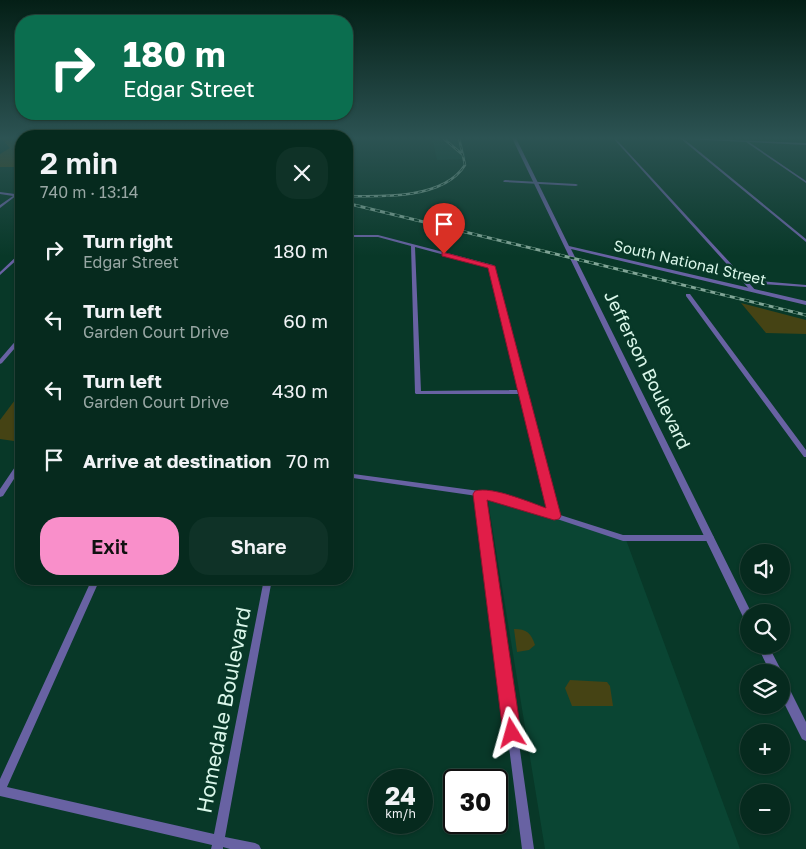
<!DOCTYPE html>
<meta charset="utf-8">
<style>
:root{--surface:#062a1e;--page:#0f3227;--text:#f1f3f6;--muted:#98a7a4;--line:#27463c;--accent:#f98fca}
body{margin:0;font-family:"Golos Text",sans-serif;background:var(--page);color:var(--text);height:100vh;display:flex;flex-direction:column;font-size:19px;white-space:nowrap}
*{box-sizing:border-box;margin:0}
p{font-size:16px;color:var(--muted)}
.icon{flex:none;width:28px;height:28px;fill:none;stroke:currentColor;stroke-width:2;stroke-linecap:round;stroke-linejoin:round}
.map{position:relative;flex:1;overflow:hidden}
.details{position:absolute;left:15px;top:130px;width:338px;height:455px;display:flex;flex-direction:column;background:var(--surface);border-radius:20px;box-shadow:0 1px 4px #0004,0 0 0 1px var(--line)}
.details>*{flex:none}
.hud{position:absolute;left:15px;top:15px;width:338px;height:105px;border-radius:20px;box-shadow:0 1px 4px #0004,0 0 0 1px var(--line);background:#0b6e4f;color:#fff;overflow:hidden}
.controls{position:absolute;left:740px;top:544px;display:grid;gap:10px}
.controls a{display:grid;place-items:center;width:50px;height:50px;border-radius:50%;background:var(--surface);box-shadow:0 1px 4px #0004,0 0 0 1px var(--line);font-size:25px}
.speed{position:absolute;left:368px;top:769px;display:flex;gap:10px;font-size:25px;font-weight:700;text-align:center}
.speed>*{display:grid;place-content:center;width:65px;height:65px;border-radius:50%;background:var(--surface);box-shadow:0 1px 4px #0004,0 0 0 1px var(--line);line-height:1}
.speed small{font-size:12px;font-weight:400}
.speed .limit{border:2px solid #111;border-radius:8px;background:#fff;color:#111}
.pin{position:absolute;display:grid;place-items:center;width:42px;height:42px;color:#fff;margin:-51px -21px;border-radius:50% 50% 50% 0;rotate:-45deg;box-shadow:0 0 5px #0007}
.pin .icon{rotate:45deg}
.me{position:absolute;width:55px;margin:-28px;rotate:352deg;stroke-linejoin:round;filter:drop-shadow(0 0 4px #0008)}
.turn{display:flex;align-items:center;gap:18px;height:105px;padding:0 25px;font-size:22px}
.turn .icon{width:65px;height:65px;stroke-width:2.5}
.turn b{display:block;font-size:35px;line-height:42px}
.round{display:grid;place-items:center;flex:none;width:52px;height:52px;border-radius:20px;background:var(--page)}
.summary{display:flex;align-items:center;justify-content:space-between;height:85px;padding:0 25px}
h1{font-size:30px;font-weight:600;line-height:38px}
.action{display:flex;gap:10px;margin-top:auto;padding:10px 25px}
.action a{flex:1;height:58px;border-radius:20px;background:var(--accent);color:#111;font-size:20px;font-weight:600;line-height:58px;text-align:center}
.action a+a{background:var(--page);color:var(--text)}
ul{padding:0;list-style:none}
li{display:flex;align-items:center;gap:15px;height:70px;padding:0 25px}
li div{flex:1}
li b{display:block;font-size:19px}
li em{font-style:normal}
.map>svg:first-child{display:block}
</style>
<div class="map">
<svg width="806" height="849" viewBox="0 0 806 849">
<rect width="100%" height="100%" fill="#083828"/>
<path fill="#0a4533" d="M432 138H461L466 159 437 160Z
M487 495 625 537 740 849H545Z"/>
<path fill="#454314" d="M1 138H21V167H0V154L10 148Z
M741 303 806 320V334L766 333Z
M21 392V442L0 439V420Z
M514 629C527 629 531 633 535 645L529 650 517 652Z
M570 680 607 682 610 686 613 706H572L565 688Z"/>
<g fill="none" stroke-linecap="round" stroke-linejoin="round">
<path fill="#6862a3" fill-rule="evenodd" d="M613 138H615L746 280 806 285V287L749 283 756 291V292H752Z
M670 138H682L806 143V145L749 142 806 181V183L746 142 684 139 806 239V242L681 139Z
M505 180 576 184 578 185 576 186 504 182 503 181Z
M20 190H21V192L0 208V205L13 196 0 194V192L15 194Z
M346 235H378L493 265 557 514 623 535H710L713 536 714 538 713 540 710 541H623L494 498 484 497 534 849H522L477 496 346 477V473L494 493 549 511 520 394H416L415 393 411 246 378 237H346ZM415 247 489 267 519 390 421 391Z
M20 253H21V256L0 275V272Z
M686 294H690L806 450V457H804L686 296Z
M19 337H21V341L2 363 0 364V359Z
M19 461H21V468L3 496 0 497V489Z
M92 579H100L7 787 214 834 264 579H272L225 837 255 843 259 845 261 849H230L223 847V849H211L212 845 0 796V779Z"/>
<path fill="#6862a3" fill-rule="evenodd" d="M512 138H516L569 246 806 301V305L571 249 751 612H749V622L745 621Z
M757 645H768L780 668 782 672 781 673 770 672Z
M781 679 785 680 806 722V741L802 739 781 697Z"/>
<defs>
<path id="rail-far1" d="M443 138 463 155
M346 196C382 197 444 199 465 165L459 138"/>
<path id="rail" d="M346 203 806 315"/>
</defs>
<use href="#rail-far1" stroke="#80a596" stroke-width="2.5"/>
<use href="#rail" stroke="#80a596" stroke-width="3"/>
<use href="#rail-far1" stroke="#083828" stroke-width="1" stroke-dasharray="4" stroke-linecap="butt"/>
<use href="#rail" stroke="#083828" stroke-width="2" stroke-dasharray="5" stroke-linecap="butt"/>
</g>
<linearGradient id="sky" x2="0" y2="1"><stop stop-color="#041f16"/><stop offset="0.54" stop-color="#2c5353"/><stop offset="1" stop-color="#2c5353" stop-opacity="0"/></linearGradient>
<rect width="806" height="256" fill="url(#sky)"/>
<path fill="#e11d48" stroke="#92132f" d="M442 252 495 266 561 516 559 519 554 520 487 500 521 733 518 739 512 742 506 739 503 733 473 494 475 491C492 486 529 502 546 508L488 268 442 256Z"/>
<g text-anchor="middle" stroke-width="5" stroke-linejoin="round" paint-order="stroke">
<g font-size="15" fill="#daf7ea" stroke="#083828">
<text transform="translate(690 263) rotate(13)" y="5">South National Street</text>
</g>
<g font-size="18" fill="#daf7ea" stroke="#083828">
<text transform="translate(647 370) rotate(64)" y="6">Jefferson Boulevard</text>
</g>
<g font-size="21" fill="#daf7ea" stroke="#083828">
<text transform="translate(224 710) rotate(-79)" y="7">Homedale Boulevard</text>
</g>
</g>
</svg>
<div class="controls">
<a><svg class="icon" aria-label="sound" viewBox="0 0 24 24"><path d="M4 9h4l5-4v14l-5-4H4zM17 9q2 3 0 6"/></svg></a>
<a><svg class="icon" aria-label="search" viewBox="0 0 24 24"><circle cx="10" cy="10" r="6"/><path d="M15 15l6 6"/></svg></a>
<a><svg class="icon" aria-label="layers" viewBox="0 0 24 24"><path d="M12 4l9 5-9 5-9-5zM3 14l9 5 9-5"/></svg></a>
<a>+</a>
<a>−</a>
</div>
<div class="speed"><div>24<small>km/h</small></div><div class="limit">30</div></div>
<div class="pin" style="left:444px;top:254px;background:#d93025"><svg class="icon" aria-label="arrive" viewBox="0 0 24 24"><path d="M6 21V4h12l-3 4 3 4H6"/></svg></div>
<svg class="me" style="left:512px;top:733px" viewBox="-20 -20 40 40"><path d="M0-17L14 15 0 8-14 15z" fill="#e11d48" stroke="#fff" stroke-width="4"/></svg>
<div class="hud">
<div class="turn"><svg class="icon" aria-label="right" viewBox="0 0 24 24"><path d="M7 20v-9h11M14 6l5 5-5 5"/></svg><div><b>180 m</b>Edgar Street</div></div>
</div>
<section class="details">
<div class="summary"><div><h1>2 min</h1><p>740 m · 13:14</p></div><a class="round"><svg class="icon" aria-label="close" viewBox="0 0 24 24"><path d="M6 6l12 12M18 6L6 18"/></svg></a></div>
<ul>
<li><svg class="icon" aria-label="right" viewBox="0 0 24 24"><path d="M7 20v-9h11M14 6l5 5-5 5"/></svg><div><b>Turn right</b><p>Edgar Street</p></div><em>180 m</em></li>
<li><svg class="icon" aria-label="left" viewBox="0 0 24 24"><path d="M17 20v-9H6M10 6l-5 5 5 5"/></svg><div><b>Turn left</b><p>Garden Court Drive</p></div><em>60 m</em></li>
<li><svg class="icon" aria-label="left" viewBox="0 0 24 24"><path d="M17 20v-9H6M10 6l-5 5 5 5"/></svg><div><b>Turn left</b><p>Garden Court Drive</p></div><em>430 m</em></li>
<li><svg class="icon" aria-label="arrive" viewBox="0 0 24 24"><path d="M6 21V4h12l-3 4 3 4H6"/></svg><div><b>Arrive at destination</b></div><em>70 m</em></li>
</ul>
<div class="action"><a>Exit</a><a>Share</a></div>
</section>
</div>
